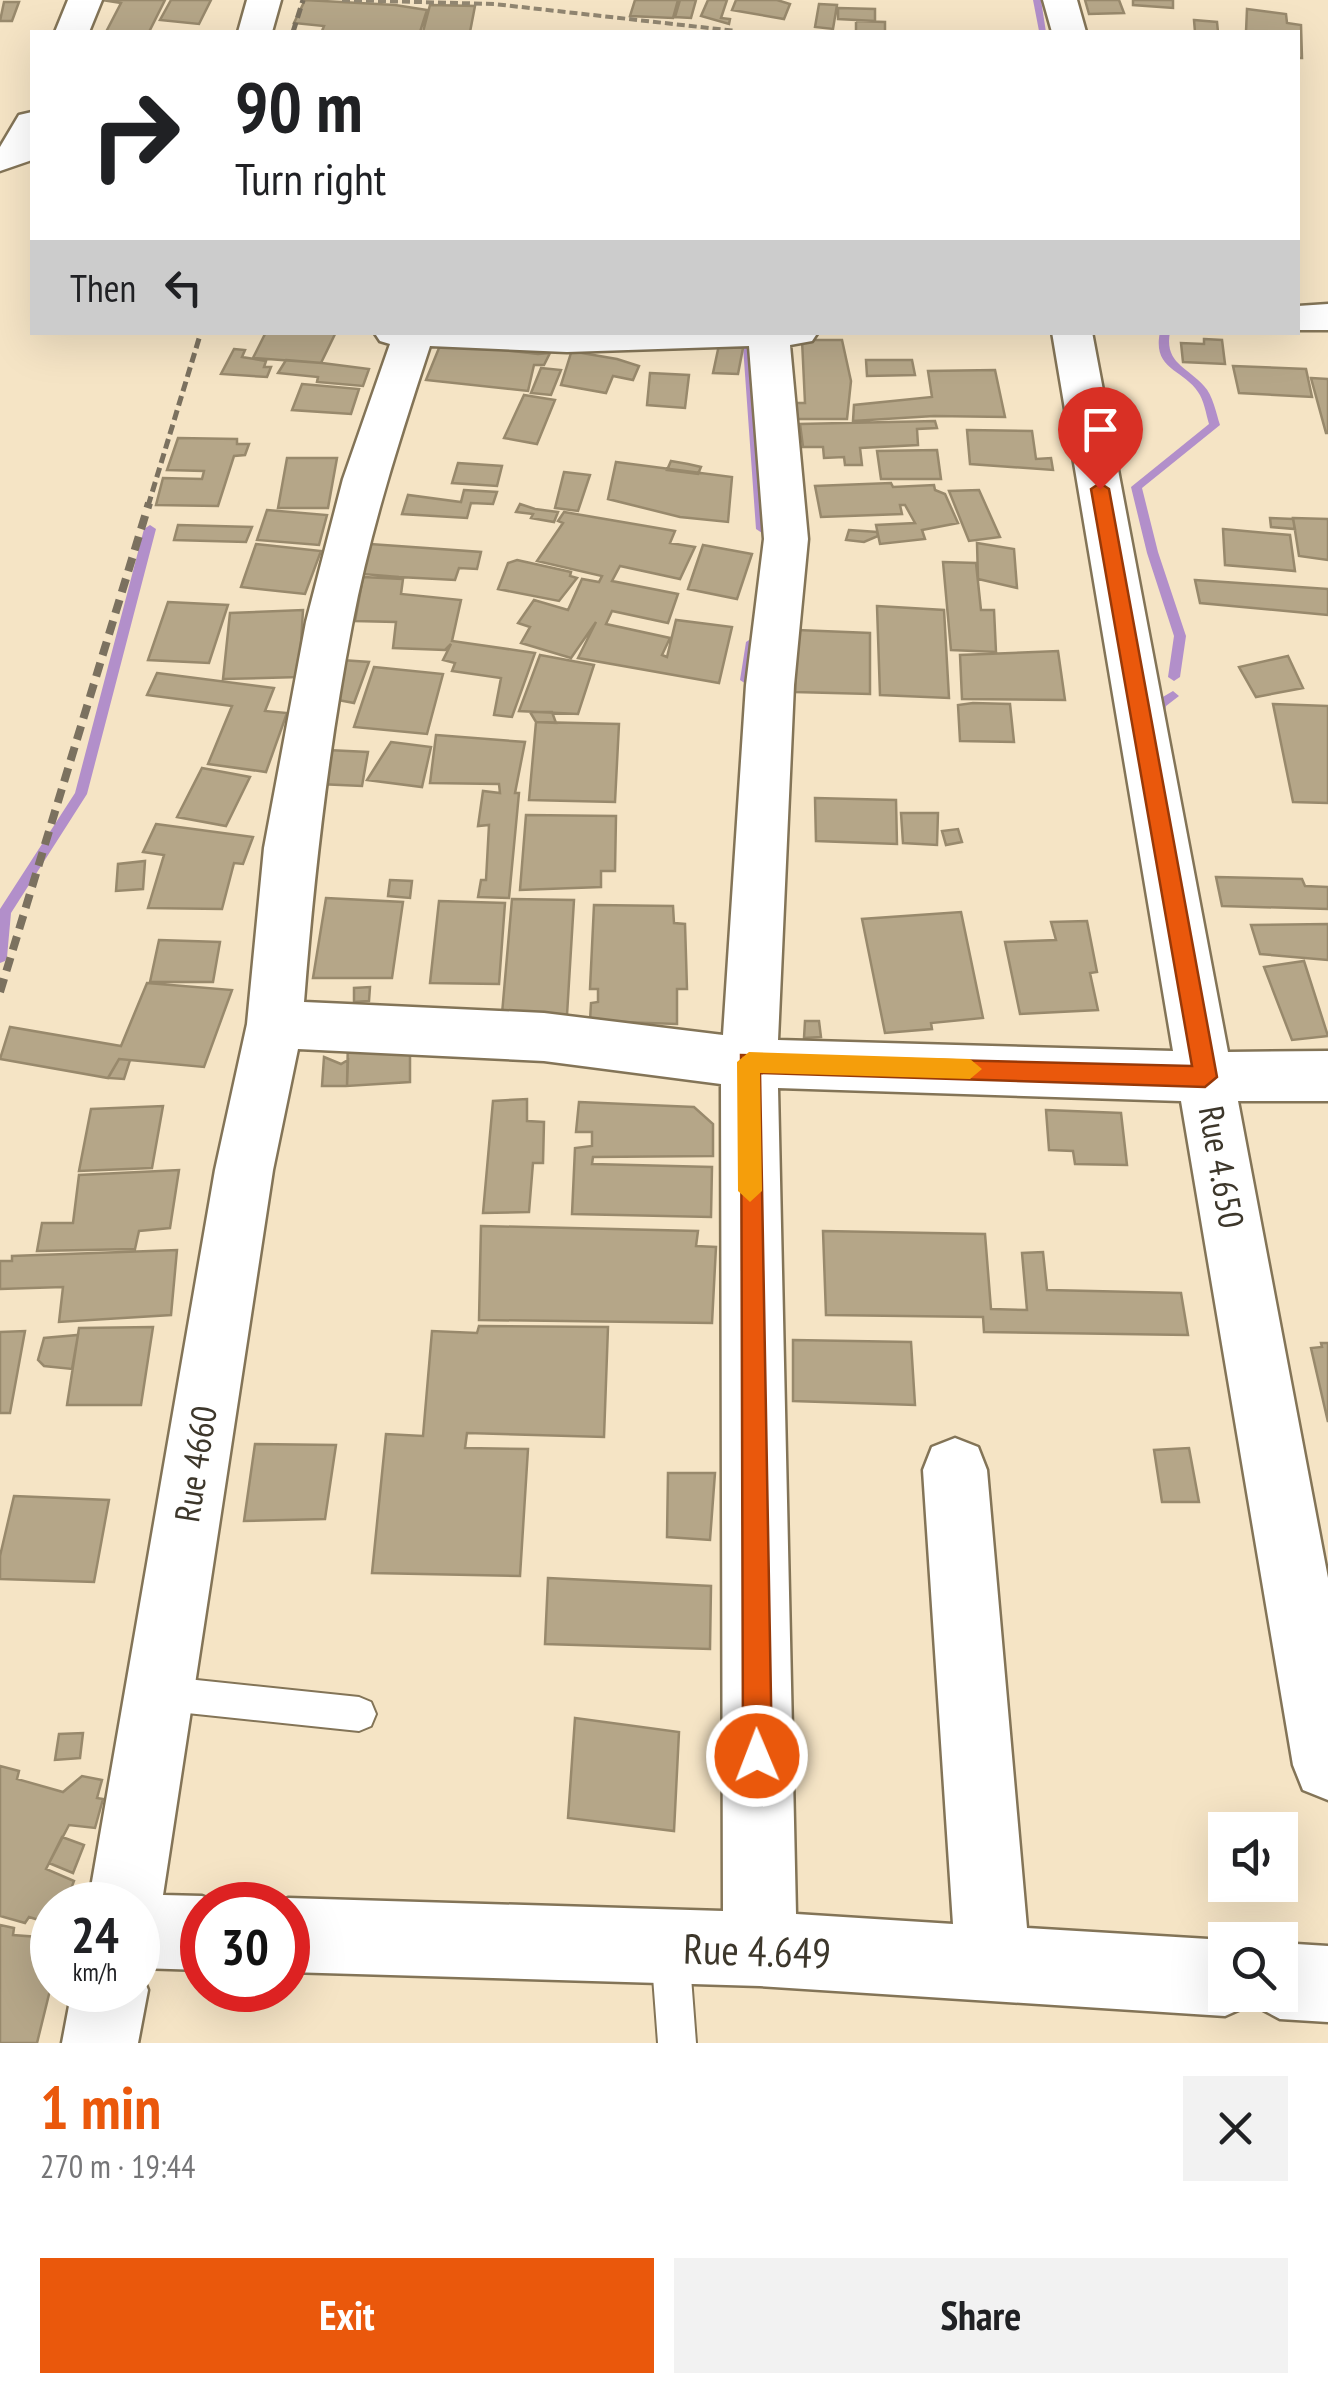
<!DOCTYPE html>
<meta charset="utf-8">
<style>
:root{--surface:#fff;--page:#f2f2f2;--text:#202124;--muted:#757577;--accent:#ea580c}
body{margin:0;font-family:"PT Sans Narrow",sans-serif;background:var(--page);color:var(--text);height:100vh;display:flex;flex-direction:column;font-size:38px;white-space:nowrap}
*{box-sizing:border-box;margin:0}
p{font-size:32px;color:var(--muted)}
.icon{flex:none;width:55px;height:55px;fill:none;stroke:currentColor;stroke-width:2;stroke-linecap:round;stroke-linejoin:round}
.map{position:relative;height:2043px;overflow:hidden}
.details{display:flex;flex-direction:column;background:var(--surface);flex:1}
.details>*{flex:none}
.banner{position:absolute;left:30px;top:30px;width:1270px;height:305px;border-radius:0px;box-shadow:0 10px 40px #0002;background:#fff;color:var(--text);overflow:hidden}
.controls{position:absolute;left:1208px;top:1812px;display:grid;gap:20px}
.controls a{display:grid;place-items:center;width:90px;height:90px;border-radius:0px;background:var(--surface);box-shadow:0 10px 40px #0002;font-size:50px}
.speed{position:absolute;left:30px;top:1882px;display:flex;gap:20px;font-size:50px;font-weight:700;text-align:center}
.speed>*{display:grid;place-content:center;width:130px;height:130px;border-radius:50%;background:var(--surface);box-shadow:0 10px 40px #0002;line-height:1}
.speed small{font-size:25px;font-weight:400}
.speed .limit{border:15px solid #d22;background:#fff;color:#111}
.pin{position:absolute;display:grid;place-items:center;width:85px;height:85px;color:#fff;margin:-102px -42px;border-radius:50% 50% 50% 0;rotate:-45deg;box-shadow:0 0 10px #0007}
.pin .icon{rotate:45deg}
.me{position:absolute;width:110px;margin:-55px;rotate:359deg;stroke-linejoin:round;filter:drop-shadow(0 0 8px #0008)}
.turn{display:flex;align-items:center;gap:35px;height:210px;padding:0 40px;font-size:45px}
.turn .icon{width:130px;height:130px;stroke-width:2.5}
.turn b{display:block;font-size:70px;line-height:85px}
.then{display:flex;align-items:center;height:95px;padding:0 40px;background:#0003;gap:20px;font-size:38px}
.round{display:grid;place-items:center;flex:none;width:105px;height:105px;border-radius:0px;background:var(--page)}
.headline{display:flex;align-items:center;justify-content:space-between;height:170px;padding:0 40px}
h1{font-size:60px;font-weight:600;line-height:75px;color:var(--accent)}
.action{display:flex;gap:20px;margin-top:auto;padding:20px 40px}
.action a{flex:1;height:115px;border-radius:0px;background:var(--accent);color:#fff;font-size:40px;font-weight:600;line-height:115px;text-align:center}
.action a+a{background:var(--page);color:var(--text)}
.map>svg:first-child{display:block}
</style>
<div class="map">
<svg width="1328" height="2043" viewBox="0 0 1328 2043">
<rect width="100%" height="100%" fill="#f5e4c5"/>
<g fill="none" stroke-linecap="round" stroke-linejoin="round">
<path fill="#b28fca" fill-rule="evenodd" d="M1033 0H1041L1046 32 1039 31Z
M742 332H752L768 529 762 533 756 529Z
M1160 332H1170C1164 363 1187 367 1204 386 1213 395 1216 413 1220 425L1142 488 1158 552 1186 636 1180 677 1174 681 1168 677 1174 636 1147 553 1131 487 1209 424C1206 414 1204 400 1198 392 1183 369 1152 370 1160 332Z
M150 525 156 529 87 794 11 913 7 957 5 961 0 963V909L75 793 144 529Z
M752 638 758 642 752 680 746 684 740 680 746 642Z
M1173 691 1179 696 1166 706 1163 720H1155L1153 717 1156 701Z"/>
</g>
<path fill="#b5a688" stroke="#98896c" stroke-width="2.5" d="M102 0H165L149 32H106L121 3Z
M171 0H211L199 24 160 20Z
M305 0 395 5 427 10 420 32H292L322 31 324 26 294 23Z
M635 0H678L673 18 630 16Z
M680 0H696L691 18 675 17Z
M708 0H727L721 18 730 19 729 24 701 16Z
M736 0H777L790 4 784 19 732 10Z
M1085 0H1119L1124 13 1089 14Z
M1133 0H1173V8L1133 5Z
M4 2H19L12 21H0Z
M819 4 837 5 833 29 815 27Z
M430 5 475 6 470 32H423Z
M838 8 875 9V21L838 19Z
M1247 9 1286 14 1287 23 1301 25 1302 58H1298V32H1246Z
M1194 20 1217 22 1218 32H1195Z
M856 21 885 22V32L856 31Z
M266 332H327L335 334 321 363 253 358Z
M1204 339 1222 340 1225 364 1183 362 1181 343 1204 344Z
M802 340H842L851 381 847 419H795L793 403H805Z
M441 343 538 354 550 353 544 365H534L528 391 426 380Z
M719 345 743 348 738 374 713 373Z
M234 349 245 350 242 357 266 361 264 367H271L267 377 221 374Z
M576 352 617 359 639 366 633 380 613 376 606 393 561 385 571 353Z
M286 360 322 363 369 369 363 386 317 382 318 377 278 373Z
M866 360H912L915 375 867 376Z
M1233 366 1306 369 1312 397 1239 393Z
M541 368 561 370 551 395 531 393Z
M995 370 1005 417 934 416 853 421 854 405 932 397 928 371Z
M650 373 689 375 685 408 647 405Z
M1311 378 1328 379V433H1326Z
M302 384 359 389 351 414 292 410Z
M524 395 555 400 537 444 504 438Z
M935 421 937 428 917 429 918 445 860 448 862 465H845L844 457 824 458 823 447H803L800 424Z
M967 430 1032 431 1036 459 1051 458 1053 470 970 464Z
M178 438 237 439V444H249L245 455 234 456 218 506 156 505 163 478 202 479 204 471 167 470Z
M937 450 941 479H881L877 451Z
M287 458H337L328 508H278Z
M671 461 688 464 701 467 698 474 667 470Z
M616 462 732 477 728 522 680 517 608 499Z
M458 463 502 466 497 486 452 483Z
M564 472 590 475 578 511 555 508Z
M891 483 893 487 934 485 935 490 945 494 958 523 922 530 925 539 880 544 876 525 915 523 905 505H900L902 514 821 517 815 486Z
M464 490 497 492 493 504 471 503 467 518 402 514 408 495 461 502Z
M979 490 1000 537 969 541 949 491Z
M520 504 535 509 558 512 554 522 531 518 533 514 516 512Z
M267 510 327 515 319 545 257 540Z
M564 512 675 531 670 543 695 547 680 579 620 566 612 581 678 594 668 623 612 611 606 624 670 638 662 655 667 657 676 620 732 627 719 683 578 658 596 622 571 658 521 643 530 627 518 623 534 600 568 610 582 579 599 582 602 576 537 561 563 523 558 521Z
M1270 518 1293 519 1295 529 1271 527Z
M1293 518 1328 519V560L1299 556Z
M178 525 252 527 246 542 174 540Z
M1223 529 1290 535 1295 571 1225 565Z
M849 530 877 532 878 536 864 542 846 540Z
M977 543 1014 549 1017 588 978 579Z
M256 544 321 551 305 594 241 587Z
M370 544 481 552 477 569 459 568 455 580 399 577 362 574Z
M703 545 752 554 737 599 688 589Z
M517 560 571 572 570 576 577 578 559 601 498 589 508 563Z
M943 562 976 563 981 610H994L996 652 951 650Z
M363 577 403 579 401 594 461 600 452 641 535 653 512 717 494 715 501 678 452 671 455 663 443 660 451 644 445 650 393 648 396 622 355 621Z
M1195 580 1328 589V615L1200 603Z
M168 602 228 605 209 663 148 660Z
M877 606 944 610 949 698 880 695Z
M303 610 299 677 223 679 230 613Z
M797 630 870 633V694L795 692Z
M1058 651 1065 700 962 699 960 655Z
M540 655 594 665 578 714 519 711Z
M1288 656 1303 688 1256 697 1239 667Z
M341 660 369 662 354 703 338 700Z
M374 667 443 674 427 734 354 727Z
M157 673 274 688 265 711 287 713 266 772 208 764 232 706 147 695Z
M973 703 1010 704 1014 742 960 741 958 705Z
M1273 704 1328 706V803L1293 802Z
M530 712H552L556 723 536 722Z
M536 722 619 724 615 802 529 800Z
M436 735 525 742 515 793H519L509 898 478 897 481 880H486L489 825 478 826 483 791 500 793 499 784 430 783Z
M391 742 431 747 422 787 367 780Z
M327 750 368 752 362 786 319 784Z
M202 768 250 777 226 826 177 817Z
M815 798 896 800 897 844 816 841Z
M901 813H938L937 845 903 843Z
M526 815 616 816 615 871H601V887L520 890Z
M156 824 253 837 243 864 234 863 222 909 148 908 164 855 143 852Z
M958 829 962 842 946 845 942 831Z
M145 861 143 889 116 891 118 864Z
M1216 877 1302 879 1305 886 1328 887V909L1222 906Z
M390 880 412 881 410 898 388 896Z
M326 898 403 902 392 978H313Z
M512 899 574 900 567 1015 502 1014Z
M439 901 505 903 499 984 430 983Z
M594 905 673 906 674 923 685 924 687 989H677V1024L590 1021 591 1003 598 1002V989H590Z
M961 912 983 1018 931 1023 932 1029 885 1033 862 919Z
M1087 921 1097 972 1090 973 1098 1010 1020 1014 1005 942 1056 940 1051 922Z
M1328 924V960L1260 954 1251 925Z
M159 940 220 942 213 982H150Z
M1304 961 1328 1036 1292 1040 1264 967Z
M147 983 232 990 204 1067 119 1059 108 1078 0 1059 10 1027 121 1046Z
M370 987 369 1001 354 1002V988Z
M805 1021H819L821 1037 804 1038Z
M410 1034V1082L347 1086 348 1039Z
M324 1057 341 1064 348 1060 347 1086H322Z
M119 1059 130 1060 124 1079 108 1078Z
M527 1099V1121L544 1122 543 1163H533L529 1212 483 1213 493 1101Z
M579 1102 694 1107 713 1124V1156L593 1157 592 1164 712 1167 711 1217 572 1214 575 1148 592 1146V1132H576Z
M163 1106 152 1168 79 1171 91 1109Z
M1046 1110 1121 1113 1127 1165 1075 1164 1073 1151 1049 1150Z
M179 1170 170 1228 139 1231 135 1249 37 1251 42 1223H73L79 1175Z
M481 1226 698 1231 696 1246 716 1247 712 1323 479 1320Z
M823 1231 985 1234 991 1309 1027 1310 1022 1253 1043 1252 1047 1290 1181 1293 1188 1335 984 1332 983 1317 826 1315Z
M177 1250 171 1315 59 1322 63 1287 0 1289V1261H12V1256Z
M479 1326 608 1327 604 1437 467 1433 465 1448 528 1449 520 1576 372 1573 386 1434 423 1436 432 1331 477 1333Z
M153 1327 141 1405H67L79 1328Z
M25 1331 10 1413H0V1332Z
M78 1335 72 1369 44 1366 38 1360 44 1338Z
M793 1340 911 1342 915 1405 793 1401Z
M1321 1343H1328V1422L1311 1348 1322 1347Z
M255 1444 336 1445 325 1519 244 1521Z
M1189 1448 1199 1502H1162L1154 1450Z
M668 1473H715L710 1540 667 1537Z
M14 1496 109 1500 94 1582 0 1579V1556Z
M548 1578 711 1586 710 1649 545 1644Z
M575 1718 679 1732 674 1831 568 1818Z
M83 1733 80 1758 55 1760 59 1734Z
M0 1766 19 1771 17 1779 63 1792 82 1776 102 1780 97 1798 103 1799 95 1828 69 1825 46 1869 74 1881 65 1905H52V1924L29 1917 25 1923 0 1916Z
M62 1837 84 1845 73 1873 49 1863Z
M0 1925 14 1928 13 1935 52 1938V1982L37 2043H0Z"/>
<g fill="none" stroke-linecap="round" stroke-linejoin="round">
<defs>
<path id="service" d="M160 1670 187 1679 359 1697 371 1702 376 1714 371 1726 359 1731 187 1713 148 1699 143 1687 148 1675Z
M670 1931 683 1937 689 1950 696 2043H658L651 1950 657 1937Z"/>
<path id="minor" d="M68 0H102L89 32H55Z
M247 0H281L272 32H238Z
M1043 0H1077L1086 32H1052Z
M32 112V160L0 171V147L19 115Z
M1328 304V330H1298V306Z
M374 332H818L812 341 790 345 808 539 794 685 778 1040 1173 1051 1052 332H1092L1228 1052 1328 1051V1101H1238L1328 1578V1800L1303 1790 1293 1765 1181 1101 778 1088 796 1914 953 1924 923 1470 932 1447 955 1438 978 1447 987 1470 1027 1928 1225 1940V1995H1280V1943L1328 1946V2022L1280 2019 1252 2004 1225 2016 760 1986 288 1972V1905H271L288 1898 723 1911 721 1084 544 1061 298 1049 273 1170 163 1895 202 1896 224 1905H202V1970L139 1968 148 1990 138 2043H62L72 1990H138V1905H88L215 1170 247 1024 264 848 306 622 343 479 390 344 380 341ZM430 346 567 352 749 346 764 539 746 685 723 1035 544 1013 304 1002C314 875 328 750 352 625 370 530 400 438 430 346Z"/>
</defs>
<use href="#service" stroke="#837457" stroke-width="4"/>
<use href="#minor" stroke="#837457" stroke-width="5"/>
<path stroke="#918671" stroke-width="4" stroke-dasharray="8 4" stroke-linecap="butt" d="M342 0 494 4 736 31"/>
<use href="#service" fill="#fff" fill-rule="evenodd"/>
<use href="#minor" fill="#fff" fill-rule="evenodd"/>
<path stroke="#7b715f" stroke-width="5" stroke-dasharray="10 5" stroke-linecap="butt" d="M293 32 303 0
M148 506 201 332"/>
<path stroke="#7b715f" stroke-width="8" stroke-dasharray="14 8" stroke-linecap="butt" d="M0 992 149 503"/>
</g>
<path fill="#ea580c" stroke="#983908" stroke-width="2.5" d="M1100 483 1109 489 1217 1077 1205 1087 760 1073 772 1756 768 1767 757 1771 747 1767 743 1756 741 1055 1192 1066 1091 489Z"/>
<path fill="#f59e0b" d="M749 1052 970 1059 982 1069 970 1079 760 1073 762 1191 750 1202 738 1191 737 1062Z"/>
<g text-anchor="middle" stroke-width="8" stroke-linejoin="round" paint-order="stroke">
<g font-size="35" fill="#3d372b" stroke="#fff">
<text transform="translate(1221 1167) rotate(80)" y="12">Rue 4.650</text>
<text transform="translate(196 1464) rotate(-81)" y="12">Rue 4660</text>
</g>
<g font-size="42" fill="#3d372b" stroke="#fff">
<text transform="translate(757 1951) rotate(2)" y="15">Rue 4.649</text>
</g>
</g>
</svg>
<div class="controls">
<a><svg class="icon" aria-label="sound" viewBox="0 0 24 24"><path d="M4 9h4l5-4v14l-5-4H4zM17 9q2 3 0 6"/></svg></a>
<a><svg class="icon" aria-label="search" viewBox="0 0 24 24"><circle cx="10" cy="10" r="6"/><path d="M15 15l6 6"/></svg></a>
</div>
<div class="speed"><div>24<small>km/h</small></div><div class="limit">30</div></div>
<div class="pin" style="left:1100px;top:489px;background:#d93025"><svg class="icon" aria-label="arrive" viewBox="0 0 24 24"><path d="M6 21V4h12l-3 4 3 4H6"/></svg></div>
<svg class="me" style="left:757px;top:1756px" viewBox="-20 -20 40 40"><circle r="17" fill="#ea580c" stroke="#fff" stroke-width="3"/><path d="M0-11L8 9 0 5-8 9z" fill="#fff"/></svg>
<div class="banner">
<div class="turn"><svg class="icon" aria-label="right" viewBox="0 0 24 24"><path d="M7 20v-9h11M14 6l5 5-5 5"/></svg><div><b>90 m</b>Turn right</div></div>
<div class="then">Then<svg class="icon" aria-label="left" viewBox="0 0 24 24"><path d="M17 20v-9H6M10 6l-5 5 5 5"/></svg></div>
</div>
</div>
<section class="details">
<div class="headline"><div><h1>1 min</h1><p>270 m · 19:44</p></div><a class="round"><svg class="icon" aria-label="close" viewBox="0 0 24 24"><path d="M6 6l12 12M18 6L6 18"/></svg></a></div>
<div class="action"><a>Exit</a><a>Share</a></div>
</section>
